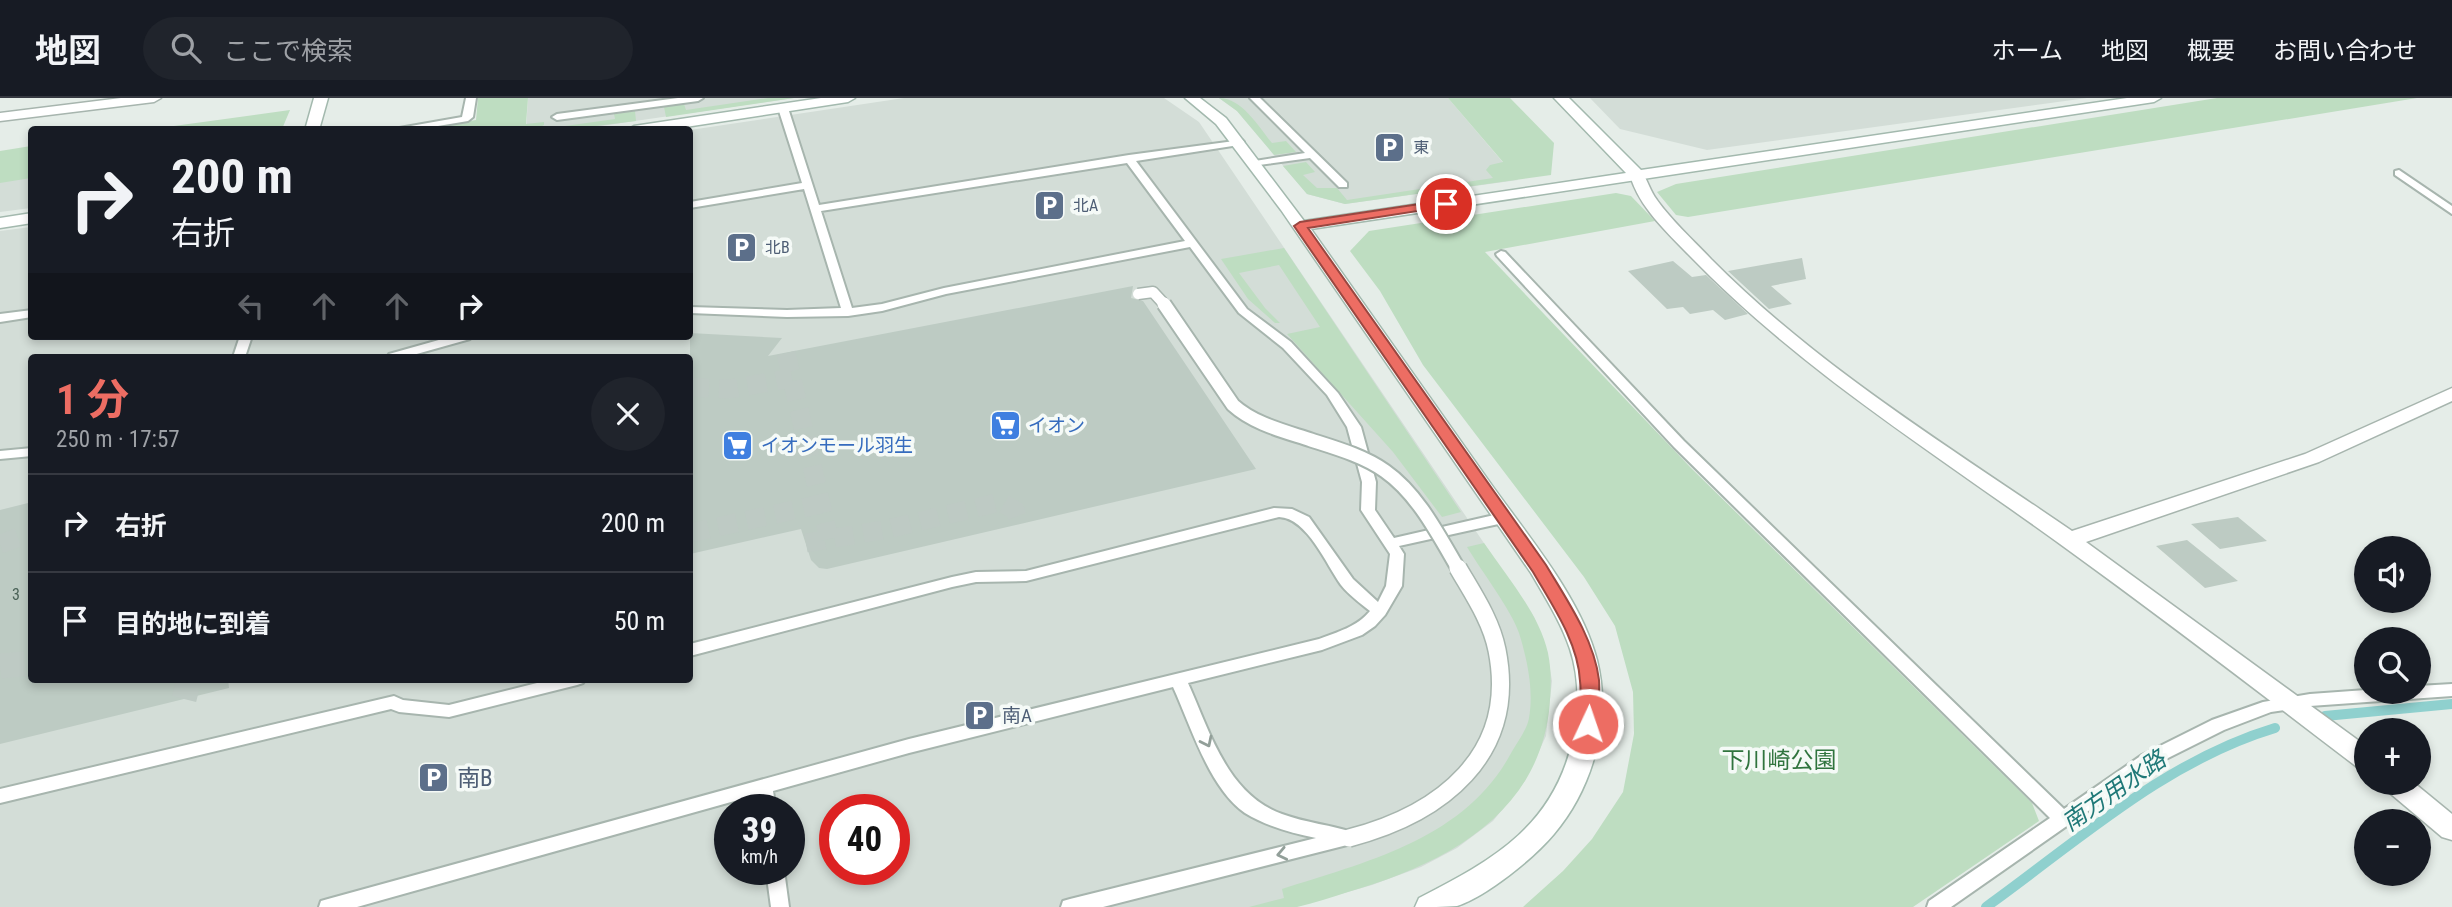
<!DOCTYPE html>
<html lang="ja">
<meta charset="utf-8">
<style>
:root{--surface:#171b24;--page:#20242c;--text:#f1f3f6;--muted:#9ea1a6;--line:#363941;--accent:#ed6d63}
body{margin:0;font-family:"Roboto Condensed","Noto Sans JP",sans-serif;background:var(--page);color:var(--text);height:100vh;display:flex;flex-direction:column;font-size:26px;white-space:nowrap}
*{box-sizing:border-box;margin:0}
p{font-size:23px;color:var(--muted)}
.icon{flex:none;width:38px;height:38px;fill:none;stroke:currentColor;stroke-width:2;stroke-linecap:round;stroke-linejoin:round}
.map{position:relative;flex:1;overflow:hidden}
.drawer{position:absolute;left:28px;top:256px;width:665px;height:329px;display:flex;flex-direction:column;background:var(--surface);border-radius:7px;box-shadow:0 4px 10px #0003}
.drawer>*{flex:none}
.top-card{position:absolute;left:28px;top:28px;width:665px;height:214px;border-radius:7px;box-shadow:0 4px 10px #0003;background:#171b24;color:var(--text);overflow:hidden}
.buttons{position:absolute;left:2354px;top:438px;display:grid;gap:14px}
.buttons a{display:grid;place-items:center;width:77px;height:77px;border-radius:50%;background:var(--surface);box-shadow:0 4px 10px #0003;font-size:35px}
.speed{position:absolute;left:714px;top:696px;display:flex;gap:14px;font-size:35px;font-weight:700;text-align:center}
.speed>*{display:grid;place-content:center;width:91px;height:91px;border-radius:50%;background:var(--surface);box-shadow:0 4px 10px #0003;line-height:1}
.speed small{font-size:18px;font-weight:400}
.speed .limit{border:10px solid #d22;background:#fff;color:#111}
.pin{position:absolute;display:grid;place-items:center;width:60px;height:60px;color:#fff;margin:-30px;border:4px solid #fff;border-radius:50%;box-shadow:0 2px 7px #0007}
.me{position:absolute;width:77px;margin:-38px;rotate:3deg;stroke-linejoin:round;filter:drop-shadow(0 0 5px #0008)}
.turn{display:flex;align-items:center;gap:24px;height:147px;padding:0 28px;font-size:32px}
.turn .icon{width:91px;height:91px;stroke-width:2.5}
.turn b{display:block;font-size:49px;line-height:60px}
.lanes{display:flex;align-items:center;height:66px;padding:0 28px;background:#0003;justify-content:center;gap:35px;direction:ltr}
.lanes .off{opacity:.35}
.round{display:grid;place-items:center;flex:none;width:74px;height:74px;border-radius:37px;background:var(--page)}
.head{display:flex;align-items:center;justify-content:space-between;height:119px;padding:0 28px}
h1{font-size:42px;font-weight:700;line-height:52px;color:var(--accent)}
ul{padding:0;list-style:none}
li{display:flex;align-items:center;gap:21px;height:98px;padding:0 28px;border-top:2px solid var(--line)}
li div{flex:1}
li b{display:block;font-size:26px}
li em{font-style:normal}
header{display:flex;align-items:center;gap:42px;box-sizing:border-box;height:98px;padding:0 35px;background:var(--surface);border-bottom:2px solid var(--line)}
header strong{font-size:33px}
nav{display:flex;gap:38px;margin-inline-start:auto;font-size:24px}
.search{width:490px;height:63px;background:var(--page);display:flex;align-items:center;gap:18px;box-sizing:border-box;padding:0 24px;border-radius:38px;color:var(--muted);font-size:26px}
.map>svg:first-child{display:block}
</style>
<header>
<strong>地図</strong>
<div class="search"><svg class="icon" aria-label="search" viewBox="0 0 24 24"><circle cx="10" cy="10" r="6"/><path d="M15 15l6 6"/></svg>ここで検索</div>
<nav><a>ホーム</a><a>地図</a><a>概要</a><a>お問い合わせ</a></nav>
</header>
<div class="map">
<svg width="2452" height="809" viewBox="0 0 2452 809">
<rect width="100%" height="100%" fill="#e5ede8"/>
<path fill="#d3ddd7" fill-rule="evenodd" d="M528 0H794L587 30 526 32Z
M904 0H1164L1199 24 1534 519 1547 553 1552 583 1546 638 1525 683 1493 723 1457 750 1421 769 1372 787 1295 809H0V133L31 129 32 238H690V32ZM32 259H690V581H32ZM730 712H789V772H730ZM835 712H894V772H835Z
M1219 0H1448L1518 82 1345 106 1307 96 1237 13Z
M1590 0H2087L1707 52 1620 31Z
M31 72V110L0 114V76Z"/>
<path fill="#beddc1" d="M478 0H528L526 26 544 24V27L536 31 408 32 476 22Z
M768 0H794L666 19 664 9 684 6 686 12Z
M1219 0C1242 0 1258 28 1272 45L1286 43 1296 54 1274 57 1237 13Z
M1448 0H1510L1554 45 1551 77 1345 106 1307 96 1283 68 1306 64 1315 74 1303 77 1317 90H1337L1347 102 1493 80 1486 72 1490 67 1503 64Z
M2217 0H2417L1688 119 1676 117 1657 94 1676 86Z
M290 12 282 31H152Z
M635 13 636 23 572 31H544L615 21 614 16Z
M31 48V80L0 85V53Z
M1616 95 1631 98 1655 123 1485 154 1691 370 2032 705 2039 723 1913 809H1523L1563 773 1592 741 1623 694 1634 636 1633 594 1615 528 1584 479 1423 267 1380 193 1350 153 1369 133Z
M1284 150 1461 414 1442 419 1393 354 1287 236 1320 229 1279 167 1239 175 1265 210 1280 225H1275L1248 201 1221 161Z
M1484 445C1507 479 1539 515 1548 555 1552 575 1551 593 1549 613 1536 720 1441 767 1348 794 1332 799 1314 805 1297 809 1282 809 1264 809 1249 809L1284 800 1282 791C1366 764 1464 741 1510 657 1516 646 1527 632 1529 620 1534 592 1527 561 1519 535 1512 513 1480 471 1467 449Z"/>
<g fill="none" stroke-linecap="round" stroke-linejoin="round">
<path stroke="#8fd0ce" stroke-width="10" d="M2325 618 2452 606
M1986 809C2078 743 2165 663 2275 630"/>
</g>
<path fill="#bdcbc3" d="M1802 160 1806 181 1771 188 1792 206 1769 211 1728 173Z
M1673 163 1692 179 1706 177 1748 216 1725 222 1713 212 1690 216 1683 209 1667 211 1628 173Z
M1133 188 1131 200 1143 203 1256 371 827 471 819 470 811 462 801 431 690 456V235L782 240 768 258Z
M32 404V581H228L229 590 0 646V412Z
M2238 419 2267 443 2220 451 2191 426Z
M2187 442 2238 483 2205 490 2156 448Z"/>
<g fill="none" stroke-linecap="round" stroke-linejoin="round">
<path stroke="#becac4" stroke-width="19" stroke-dasharray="19 10" stroke-linecap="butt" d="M786 255 829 441
M690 289 730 291 792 280
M690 435 821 406
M806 445 888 431 1000 404 1015 412 1020 426
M0 446 32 435"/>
<path stroke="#becac4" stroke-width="25" stroke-dasharray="25 12" stroke-linecap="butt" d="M0 568 32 565
M184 601 189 581"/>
<defs>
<path id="lane" d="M466 0H476L473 19 468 23 414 32H388L462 19Z
M678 0H703L698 3 557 22 552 19 557 16Z
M1250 0H1260L1347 85V89H1339L1310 60 1252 68V64L1255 63 1305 55Z
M783 7 788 10 819 107 1129 57 1242 42 1244 44 1239 47 1136 63 1247 211 1291 244 1338 295 1361 329 1376 384 1375 412 1394 440 1503 415 1510 420 1503 425 1399 448 1404 456 1402 488 1385 517 1375 528 1362 537 1322 552 1188 585C1210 634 1227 696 1282 716 1306 725 1332 727 1355 735L1358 740 1355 745 1103 809H1061L1063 803 1070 801 1316 740C1292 735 1266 728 1245 715 1209 690 1191 628 1173 589L909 655 773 693 776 712H758L756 697 357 809H319L321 803 328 801 909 641 1319 541C1337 534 1357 529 1370 513 1360 505 1349 497 1341 487 1326 466 1307 420 1279 419L1026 483 976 484 952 489 690 558V546L952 479 976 474 1026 473 1274 410 1292 411 1309 419 1353 481 1378 504 1386 488 1390 456 1361 412 1362 384 1347 329 1327 297 1283 250 1239 215 1190 149 946 196 882 213 848 218 787 219 690 215V209L787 212 841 210 804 91 690 110V104L802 85 778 10ZM1127 65 1185 143 944 190 882 206 852 210 821 113Z
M2399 72 2452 108V116L2395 77V73Z
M1501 153 1505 154 1684 343 2064 711 2142 657 2212 622 2263 604 2310 596 2366 592 2418 593V588L2452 586V598L2310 608 2271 614 2224 632 2154 667 1951 809H1927L1929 803 2050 720 1674 349 1497 158 1496 156Z
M32 212V219L0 224V216Z
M240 238H252L245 259H233Z
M453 238H472L470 241 406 259H387L389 256Z
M32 350V358L0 361V353Z
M553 581H585L583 585 577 587 449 619 399 614 391 611 0 705V691L394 598 403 602 449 607Z
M766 772H784L789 809H771Z"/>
<path id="street" d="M121 0H161L154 4 0 23V15Z
M1637 73 1642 74C1648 83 1650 93 1657 102 1672 123 1693 142 1711 161 1817 268 1948 348 2072 433L2305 356 2452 290V303L2319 364 2086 444 2366 648V672L2357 669C2259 594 2161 519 2060 446 1933 354 1799 271 1689 157 1666 133 1639 109 1630 77Z
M2381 684H2413L2452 716V742L2442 739 2385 691Z"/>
<path id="secondary" d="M314 0H328L319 32H305Z
M821 0H855L848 4 666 32H627L634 28Z
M1185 0H1200L1226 20 1304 123 1626 75 1554 0H1569L1641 72 2127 0H2161L2154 4 1311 131C1371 216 1431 301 1491 386 1528 438 1581 500 1597 562 1612 622 1593 690 1554 736 1534 760 1487 798 1457 808 1445 809 1427 809 1415 809L1419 800C1495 761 1556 727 1574 636 1579 609 1579 578 1570 551 1561 524 1545 499 1531 475L1281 112 1216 26Z
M32 115V125L0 130V120Z"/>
</defs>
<use href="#lane" stroke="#a7b5ae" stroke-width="4"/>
<use href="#street" stroke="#a7b5ae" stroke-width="3"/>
<use href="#secondary" stroke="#a3b9ae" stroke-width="3"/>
<use href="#lane" fill="#fff" fill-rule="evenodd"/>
<use href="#street" fill="#fff" fill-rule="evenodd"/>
<use href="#secondary" fill="#fff" fill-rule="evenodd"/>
<defs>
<path id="lane-bridge-far2" d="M1138 196 1153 194 1165 207"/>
<path id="lane-bridge-far1" d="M1164 206 1233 307C1254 326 1284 333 1311 342 1336 350 1364 358 1385 373 1418 396 1439 438 1459 472"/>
<path id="lane-bridge" d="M1349 740C1441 716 1518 657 1497 552 1491 522 1473 496 1458 470"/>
</defs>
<use href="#lane-bridge-far2" stroke="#a7b5ae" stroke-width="13" stroke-linecap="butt"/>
<use href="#lane-bridge-far1" stroke="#a7b5ae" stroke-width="17" stroke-linecap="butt"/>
<use href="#lane-bridge" stroke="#a7b5ae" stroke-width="20" stroke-linecap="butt"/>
<use href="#lane-bridge-far2" stroke="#fff" stroke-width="10"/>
<use href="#lane-bridge-far1" stroke="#fff" stroke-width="13"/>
<use href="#lane-bridge" stroke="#fff" stroke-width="17"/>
</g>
<defs><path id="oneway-chevron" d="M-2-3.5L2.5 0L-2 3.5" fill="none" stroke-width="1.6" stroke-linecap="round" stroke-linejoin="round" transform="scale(1.75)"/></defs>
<g stroke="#929f99">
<use href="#oneway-chevron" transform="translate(1207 644) rotate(64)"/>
<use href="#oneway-chevron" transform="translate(1282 756) rotate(168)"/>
</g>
<path fill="#ed6d63" stroke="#9a4740" stroke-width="2" d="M1446 102 1450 103V108L1308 130 1546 467C1567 502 1594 541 1599 582 1600 596 1598 612 1597 626L1594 631 1588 634 1581 631 1578 626C1579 612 1582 597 1580 583 1578 544 1552 507 1533 474L1294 128 1300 124Z"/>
<defs>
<symbol id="parking-square" viewBox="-11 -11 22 22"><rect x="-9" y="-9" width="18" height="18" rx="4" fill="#5c6f8a" stroke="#f5faf7"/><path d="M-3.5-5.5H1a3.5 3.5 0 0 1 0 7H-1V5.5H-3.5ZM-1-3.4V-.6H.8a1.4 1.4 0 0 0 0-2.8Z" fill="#fff"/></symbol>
<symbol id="supermarket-square" viewBox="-11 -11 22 22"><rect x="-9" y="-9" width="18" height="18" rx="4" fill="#3f7fe0" stroke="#f5faf7"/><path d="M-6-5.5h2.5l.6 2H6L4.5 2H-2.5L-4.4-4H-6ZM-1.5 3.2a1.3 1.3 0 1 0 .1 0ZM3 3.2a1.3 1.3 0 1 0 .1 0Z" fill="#fff"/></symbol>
</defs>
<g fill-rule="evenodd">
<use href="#parking-square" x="1372" y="32" width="35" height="35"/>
<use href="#parking-square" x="1032" y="90" width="35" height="35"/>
<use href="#parking-square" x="724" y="132" width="35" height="35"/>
<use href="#supermarket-square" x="988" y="310" width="35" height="35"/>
<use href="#supermarket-square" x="720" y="330" width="35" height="35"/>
<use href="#parking-square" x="962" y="600" width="35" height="35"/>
<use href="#parking-square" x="416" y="662" width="35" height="35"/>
</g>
<g text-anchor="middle" stroke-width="7" stroke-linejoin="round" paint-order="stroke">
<g font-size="16" fill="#4e5e75" stroke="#f5faf7" text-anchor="start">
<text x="1413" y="55">東</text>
<text x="1073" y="113">北A</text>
<text x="765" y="155">北B</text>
</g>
<g font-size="16" fill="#4a6257">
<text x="16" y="502">3</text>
</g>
<g font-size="19" fill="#366cbe" stroke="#f5faf7" text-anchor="start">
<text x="1028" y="334">イオン</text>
<text x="761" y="354">イオンモール羽生</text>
</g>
<g font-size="19" fill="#4e5e75" stroke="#f5faf7" text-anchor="start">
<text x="1002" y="624">南A</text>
</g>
<g font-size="23" fill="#30743e" stroke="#f5faf7">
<text x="1779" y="670">下川崎公園</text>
</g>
<g font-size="23" fill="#4e5e75" stroke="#f5faf7" text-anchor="start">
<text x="457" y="688">南B</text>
</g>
<g font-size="24" font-style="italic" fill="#207978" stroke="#f5faf7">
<text transform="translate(2114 693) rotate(-35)" y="8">南方用水路</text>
</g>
</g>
</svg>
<div class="buttons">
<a><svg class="icon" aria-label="sound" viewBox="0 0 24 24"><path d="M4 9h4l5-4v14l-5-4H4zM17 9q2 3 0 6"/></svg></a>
<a><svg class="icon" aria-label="search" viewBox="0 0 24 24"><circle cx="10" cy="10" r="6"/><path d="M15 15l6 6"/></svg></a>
<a>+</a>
<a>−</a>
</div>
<div class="speed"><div>39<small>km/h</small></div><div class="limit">40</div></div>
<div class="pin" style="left:1446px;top:106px;background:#d93025"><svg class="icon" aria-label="arrive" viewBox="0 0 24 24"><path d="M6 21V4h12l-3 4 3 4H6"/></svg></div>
<svg class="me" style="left:1588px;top:626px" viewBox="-20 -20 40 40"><circle r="17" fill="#ed6d63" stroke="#fff" stroke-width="3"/><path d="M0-11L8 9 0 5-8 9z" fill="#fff"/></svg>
<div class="top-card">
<div class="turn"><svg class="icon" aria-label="right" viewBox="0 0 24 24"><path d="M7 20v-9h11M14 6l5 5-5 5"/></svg><div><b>200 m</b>右折</div></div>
<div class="lanes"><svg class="icon off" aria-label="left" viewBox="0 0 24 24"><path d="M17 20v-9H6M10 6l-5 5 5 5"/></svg><svg class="icon off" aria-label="ahead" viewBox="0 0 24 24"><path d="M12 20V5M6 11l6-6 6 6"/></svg><svg class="icon off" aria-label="ahead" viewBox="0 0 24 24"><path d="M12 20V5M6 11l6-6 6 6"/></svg><svg class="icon" aria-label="right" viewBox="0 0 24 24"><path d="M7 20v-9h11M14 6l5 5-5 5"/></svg></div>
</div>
<section class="drawer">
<div class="head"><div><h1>1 分</h1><p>250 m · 17:57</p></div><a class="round"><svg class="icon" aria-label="close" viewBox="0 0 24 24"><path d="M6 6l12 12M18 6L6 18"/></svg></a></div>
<ul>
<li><svg class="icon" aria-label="right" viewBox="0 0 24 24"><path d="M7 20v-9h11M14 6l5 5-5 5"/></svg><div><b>右折</b></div><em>200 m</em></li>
<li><svg class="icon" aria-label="arrive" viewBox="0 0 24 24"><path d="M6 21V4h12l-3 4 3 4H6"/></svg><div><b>目的地に到着</b></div><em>50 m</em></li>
</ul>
</section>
</div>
